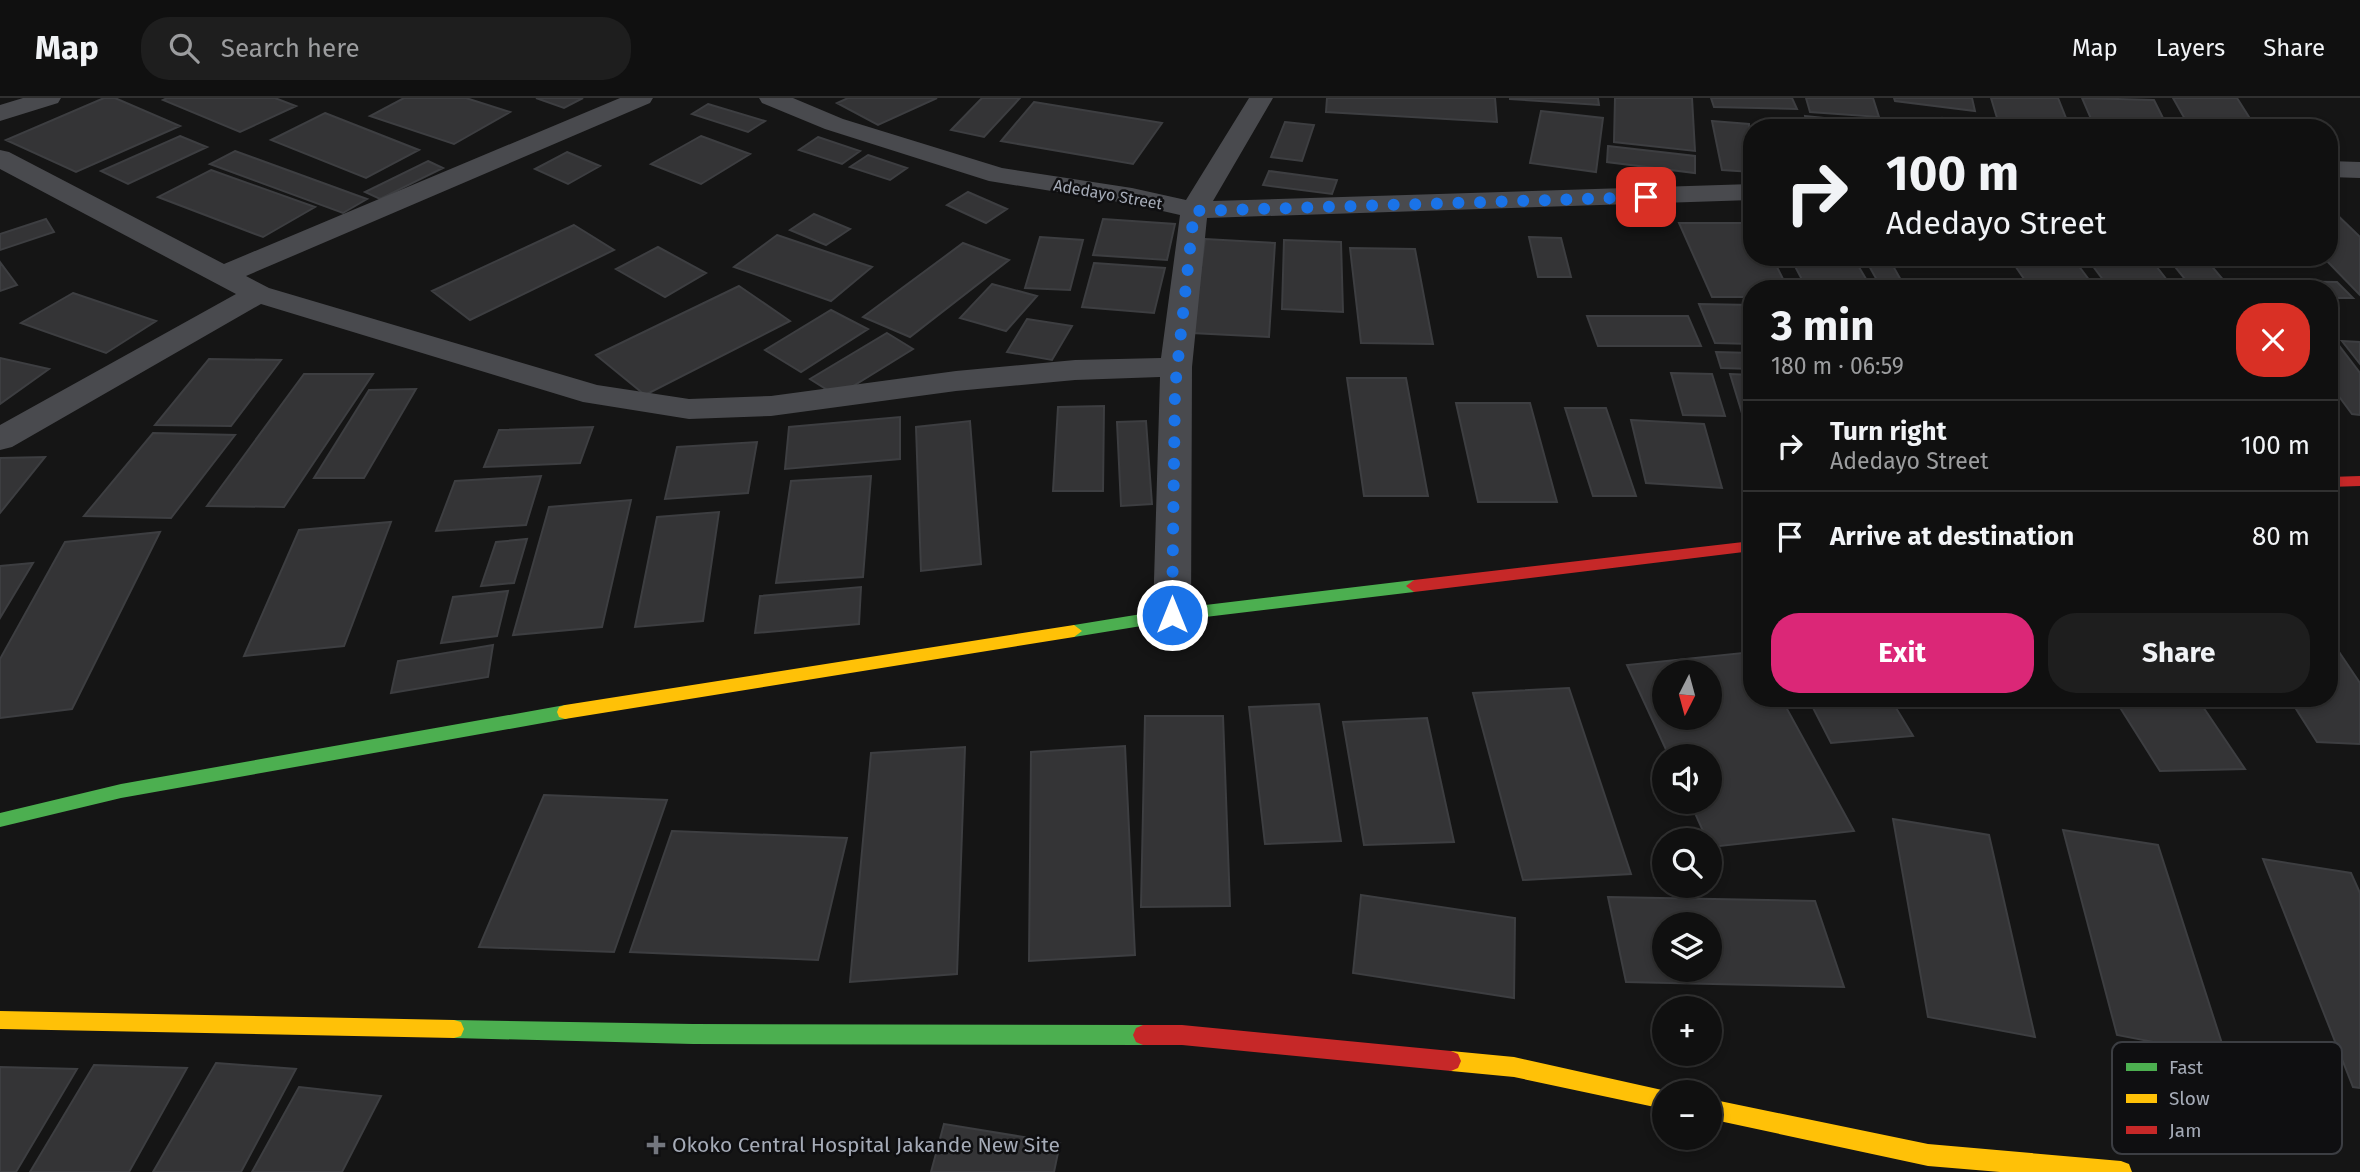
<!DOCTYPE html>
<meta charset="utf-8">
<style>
:root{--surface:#101010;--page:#1e1e1e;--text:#f1f3f6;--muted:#9c9d9f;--line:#303030;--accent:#db2777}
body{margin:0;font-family:"Fira Sans",sans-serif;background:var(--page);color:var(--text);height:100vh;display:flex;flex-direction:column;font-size:26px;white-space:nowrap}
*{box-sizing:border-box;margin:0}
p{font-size:23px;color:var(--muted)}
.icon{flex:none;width:38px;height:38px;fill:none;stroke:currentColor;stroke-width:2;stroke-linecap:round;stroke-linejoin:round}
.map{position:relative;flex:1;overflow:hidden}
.panel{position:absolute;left:1743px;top:182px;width:595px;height:427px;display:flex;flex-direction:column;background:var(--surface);border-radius:28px;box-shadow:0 4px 10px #0003,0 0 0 2px var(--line)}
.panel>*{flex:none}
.hud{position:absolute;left:1743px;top:21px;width:595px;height:147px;border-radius:28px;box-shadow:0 4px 10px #0003,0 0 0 2px var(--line);background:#101010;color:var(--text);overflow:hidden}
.needle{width:46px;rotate:186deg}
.buttons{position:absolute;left:1652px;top:562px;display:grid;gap:14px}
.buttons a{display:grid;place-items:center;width:70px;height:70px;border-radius:50%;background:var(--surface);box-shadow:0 4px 10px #0003,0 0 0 2px var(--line);font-size:35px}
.pin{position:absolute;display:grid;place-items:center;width:60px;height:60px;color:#fff;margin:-30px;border-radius:14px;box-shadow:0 4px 10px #0006}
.me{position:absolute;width:77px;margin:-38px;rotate:0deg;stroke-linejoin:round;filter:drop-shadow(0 0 5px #0008)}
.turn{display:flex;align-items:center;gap:24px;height:147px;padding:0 28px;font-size:32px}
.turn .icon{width:91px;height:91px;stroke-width:2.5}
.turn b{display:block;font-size:49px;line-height:60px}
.round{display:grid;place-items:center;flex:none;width:74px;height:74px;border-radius:28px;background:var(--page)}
.headline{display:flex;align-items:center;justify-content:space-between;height:119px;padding:0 28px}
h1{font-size:42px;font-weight:700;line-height:52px}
.primary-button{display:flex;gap:14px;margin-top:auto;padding:14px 28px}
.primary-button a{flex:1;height:80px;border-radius:28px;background:var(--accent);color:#fff;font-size:28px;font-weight:700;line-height:80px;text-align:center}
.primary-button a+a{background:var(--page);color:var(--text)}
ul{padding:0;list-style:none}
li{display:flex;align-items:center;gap:21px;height:91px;padding:0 28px;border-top:2px solid var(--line)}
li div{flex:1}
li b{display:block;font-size:26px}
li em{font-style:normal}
header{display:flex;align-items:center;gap:42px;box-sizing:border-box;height:98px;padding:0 35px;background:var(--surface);border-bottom:2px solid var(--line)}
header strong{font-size:33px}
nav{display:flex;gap:38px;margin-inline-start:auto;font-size:24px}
.search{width:490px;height:63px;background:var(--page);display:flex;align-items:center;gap:18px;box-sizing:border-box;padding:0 24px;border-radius:28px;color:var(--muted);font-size:26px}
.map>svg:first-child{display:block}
</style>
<header>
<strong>Map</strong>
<div class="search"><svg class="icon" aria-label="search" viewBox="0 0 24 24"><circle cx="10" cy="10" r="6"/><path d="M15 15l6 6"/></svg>Search here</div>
<nav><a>Map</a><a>Layers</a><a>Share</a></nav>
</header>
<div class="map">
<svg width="2360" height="1074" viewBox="0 0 2360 1074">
<rect width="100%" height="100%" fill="#151515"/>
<path fill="#343436" stroke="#3d3e41" stroke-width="2" fill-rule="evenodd" d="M104 0H115L180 28 76 74 6 42Z
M167 0H275L296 8 240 34 163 2Z
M404 0H466L510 14 454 46 370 18Z
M536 0H583L564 10Z
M848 0H937L878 27 837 5Z
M982 0H1020L984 39 951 32Z
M1327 0H1495L1497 24 1326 14Z
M1510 0H1598L1599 7 1510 1Z
M1615 0H1692L1695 53 1614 44Z
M1711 0H1792L1797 11 1714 9Z
M1806 0H1873L1879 19 1810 14Z
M1894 0H1972L1975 13 1895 3Z
M1991 0H2058L2070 30H2000Z
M2082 0 2154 2 2168 30H2095Z
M2173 0H2237L2256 30H2190Z
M1034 4 1162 25 1133 66 1001 43Z
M708 6 765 23 748 34 692 16Z
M1541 13 1603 20 1596 74 1530 65Z
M325 15 419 52 366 80 271 42Z
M1805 18 1872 25 1873 30H1807Z
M1943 20 1974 23 1977 30H1946Z
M1712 23 1749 26 1752 74 1722 72Z
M1285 24 1314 27 1302 63 1271 59Z
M180 38 207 49 128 86 101 73Z
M701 38 750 56 701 86 651 66Z
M818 39 860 53 842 66 799 52Z
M1608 48 1695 58V75L1607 64Z
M235 53 367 101 343 115 210 66Z
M567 54 600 68 568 86 535 71Z
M868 57 907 70 890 82 850 69Z
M428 63 443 70 380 101 365 94Z
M211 72 315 109 263 139 158 99Z
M1269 73 1337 82 1332 96 1263 87Z
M968 94 1007 111 986 125 947 107Z
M2329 109 2360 139V197L2323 159H2329Z
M814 116 850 131 826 147 790 132Z
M46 121 54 134 0 152V136Z
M1103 121 1175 126 1167 162 1093 157Z
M1679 125H1752V159H1772L1788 191H1752V199H1712Z
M574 127 614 152 470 222 432 193Z
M777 137 872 169 831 203 734 169Z
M1040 139 1083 142 1070 192 1025 190Z
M1529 139 1561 140 1571 179H1538Z
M1205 141 1275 145 1269 239 1192 235Z
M1284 142 1341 144 1343 214 1282 211Z
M963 145 1009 162 910 239 863 219Z
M658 149 706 175 665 199 616 171Z
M1350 150 1415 151 1433 246 1361 245Z
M1790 159H1853L1872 191H1807Z
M1864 159H1888L1906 191H1882Z
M2009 159H2072L2096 191H2031Z
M2086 159H2149L2174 191H2110Z
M2167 159H2204L2231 191H2193Z
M0 164 17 187 0 193Z
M1094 165 1165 170 1154 215 1082 209Z
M2256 183 2337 184 2353 200H2329V191H2263Z
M992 186 1037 198 1006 233 960 220Z
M739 188 790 223 645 297 596 257Z
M73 195 156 223 106 255 21 225Z
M1699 206 1752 207V246L1715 245Z
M831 212 868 231 801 274 765 252Z
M1587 218H1688L1701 248H1598Z
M1027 221 1072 228 1052 262 1007 254Z
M887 235 913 251 837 298 810 281Z
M2329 240 2334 241 2360 275V317L2352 316 2329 285Z
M2342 243 2360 244V266Z
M1716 254 1752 255V271L1721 270Z
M0 260 49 271 0 306Z
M209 261 281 262 231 328 155 327Z
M1671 275 1712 276 1725 318 1683 317Z
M304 276H373L284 409 207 408Z
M1730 276 1752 277V348Z
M1347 280H1406L1428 398H1364Z
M416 291 364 380H314L369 292Z
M1456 305H1530L1557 404H1478Z
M1104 308 1103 393H1053L1058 309Z
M1565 310H1606L1636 398H1593Z
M900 319V361L785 371 789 329Z
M1631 322 1704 326 1722 390 1646 385Z
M970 323 981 466 921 473 916 329Z
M1146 323 1152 406 1121 408 1117 324Z
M593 329 580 365 484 369 499 332Z
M153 335 235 337 171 420 84 418Z
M757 344 748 395 665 401 677 349Z
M45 359 0 415V360Z
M541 378 526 427 436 433 455 383Z
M871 378 863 479 776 485 791 383Z
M631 402 602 529 513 537 549 409Z
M719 414 703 523 635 529 657 419Z
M391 424 344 548 244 558 299 432Z
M160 434 72 611 0 620V561L65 444Z
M527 441 514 485 481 488 496 444Z
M33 465 0 520V468Z
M861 489 859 526 755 535 760 498Z
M508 493 497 538 441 545 453 499Z
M2329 539 2360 585V646L2317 644 2289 600H2329Z
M493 547 488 579 391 595 398 563Z
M1752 554V600H1781L1854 733 1711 749 1710 742H1707L1690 704H1710V658H1669L1627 567ZM1664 574H1710V620H1664Z
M1569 590 1631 776 1523 782 1473 595Z
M1808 600H1890L1913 638 1831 645Z
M2114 600H2197L2245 671 2160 673Z
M1319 606 1341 743 1265 746 1249 609Z
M1145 618H1223L1230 808 1141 809Z
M1427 620 1454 744 1364 747 1343 624Z
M1125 648 1135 857 1029 863 1031 654Z
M965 649 957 876 850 884 871 655Z
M544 697 667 702 614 854 479 849Z
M1893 721 1989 737 2035 939 1928 919Z
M2063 732 2158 747 2226 958 2117 937Z
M672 733 847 740 818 862 630 854Z
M2263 761 2351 775 2360 795V990L2353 989Z
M1361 797 1515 820 1514 900 1353 875Z
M1608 799 1815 803 1844 889 1626 884ZM1664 826H1710V872H1664Z
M216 965 296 971 241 1074H153Z
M94 967 187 970 129 1074H30Z
M0 969 77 971 16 1074H0Z
M299 989 381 998 342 1074H252Z
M944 1026 1060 1045 1054 1074H931Z"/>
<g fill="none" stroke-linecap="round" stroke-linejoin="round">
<path fill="#494a4e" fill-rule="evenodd" d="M23 0H61L58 5 0 23V7Z
M620 0H653L650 5 246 178 269 190 597 287 689 301 771 298 956 273 1075 262 1161 260 1180 117 1132 106 989 83 825 31 762 5 759 0H793L843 21 1002 70 1132 90 1186 102 1249 0H1273L1213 103 1752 86V102L1207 120 1192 269 1191 517 1185 527 1172 531 1159 527 1153 517 1160 279 1075 282 956 293 771 318 689 321 583 304 261 206 12 349 0 352V327L236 196 0 71V52L9 54 224 166Z
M2329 63 2360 64V80L2329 79Z"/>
<path fill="#4caf50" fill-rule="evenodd" d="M1414 482 1422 488 1414 494 1172 523 1074 539 1066 533 1074 527 1172 511Z
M565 607 571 609 573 614 571 619 565 621 121 700 0 729V715L121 686Z
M454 922 693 926 1143 927 1150 930 1153 937 1150 944 1143 947 693 946 454 940 447 938 444 931 447 924Z"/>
<path fill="#ffc107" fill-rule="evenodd" d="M1074 527 1082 533 1074 539 565 621 559 619 557 614 559 609 565 607Z
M0 913 454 922 461 924 464 931 461 938 454 940 0 931Z
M1451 953 1514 959 1671 994H1664V1011L1514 979 1451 973 1444 970 1441 963 1444 956Z
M1710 1001 1928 1046 2121 1063 2129 1066 2132 1074H2000L1928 1068 1710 1021Z"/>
<path fill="#c62828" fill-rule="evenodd" d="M2360 378V388L2329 389V379Z
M1752 443V453L1414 494 1406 488 1414 482Z
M1143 927H1182L1451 953 1458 956 1461 963 1458 970 1451 973 1182 947H1143L1136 944 1133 937 1136 930Z"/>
</g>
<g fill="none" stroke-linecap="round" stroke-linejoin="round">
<path stroke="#1a73e8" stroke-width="12" stroke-dasharray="0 21.6" d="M1172 517 1175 290 1194 113 1646 99"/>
</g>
<path fill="#73767e" stroke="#0f0f11" stroke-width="2.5" d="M652.5 1036.5h7v7h7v7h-7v7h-7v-7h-7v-7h7z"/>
<g text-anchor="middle" stroke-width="5" stroke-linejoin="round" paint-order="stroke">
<g font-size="16" fill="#a5abb7" stroke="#0f0f11">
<text transform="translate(1108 96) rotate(10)" y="6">Adedayo Street</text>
</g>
<g font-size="21" fill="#a5abb7" stroke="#0f0f11" text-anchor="start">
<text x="672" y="1054">Okoko Central Hospital Jakande New Site</text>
</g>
</g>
<rect x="2112" y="944" width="230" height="112" rx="10" fill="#0f0f11" stroke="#3c3e43" stroke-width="2"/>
<rect x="2126" y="965" width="31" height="8" fill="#4caf50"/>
<rect x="2126" y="996" width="31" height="9" fill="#ffc107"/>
<rect x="2126" y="1028" width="31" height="8" fill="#c62828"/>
<g font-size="19" fill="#a5abb7">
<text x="2169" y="976">Fast</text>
<text x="2169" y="1007">Slow</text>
<text x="2169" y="1039">Jam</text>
</g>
</svg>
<div class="buttons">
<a><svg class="needle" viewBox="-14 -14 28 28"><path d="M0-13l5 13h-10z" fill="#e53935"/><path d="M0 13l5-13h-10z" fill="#9c9d9f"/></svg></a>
<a><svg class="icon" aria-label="sound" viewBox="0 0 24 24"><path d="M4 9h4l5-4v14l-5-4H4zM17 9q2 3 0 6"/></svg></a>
<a><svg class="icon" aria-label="search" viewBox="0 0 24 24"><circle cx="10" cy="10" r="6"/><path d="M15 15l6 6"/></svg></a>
<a><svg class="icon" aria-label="layers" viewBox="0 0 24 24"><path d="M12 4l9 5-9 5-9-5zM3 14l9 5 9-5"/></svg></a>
<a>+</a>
<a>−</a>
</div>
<div class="pin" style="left:1646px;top:99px;background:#d93025"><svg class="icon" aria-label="arrive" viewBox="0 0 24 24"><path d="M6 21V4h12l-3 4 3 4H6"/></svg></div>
<svg class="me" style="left:1172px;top:517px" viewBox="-20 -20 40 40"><circle r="17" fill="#1a73e8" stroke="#fff" stroke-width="3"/><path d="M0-11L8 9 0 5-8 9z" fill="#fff"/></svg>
<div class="hud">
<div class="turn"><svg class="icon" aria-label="right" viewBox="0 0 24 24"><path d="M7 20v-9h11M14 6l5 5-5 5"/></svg><div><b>100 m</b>Adedayo Street</div></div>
</div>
<section class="panel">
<div class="headline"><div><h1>3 min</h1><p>180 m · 06:59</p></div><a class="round" style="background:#d93025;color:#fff"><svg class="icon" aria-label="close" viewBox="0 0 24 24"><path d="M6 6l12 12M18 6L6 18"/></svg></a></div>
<ul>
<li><svg class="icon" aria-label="right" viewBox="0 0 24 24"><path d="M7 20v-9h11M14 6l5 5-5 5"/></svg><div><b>Turn right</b><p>Adedayo Street</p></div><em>100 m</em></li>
<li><svg class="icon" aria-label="arrive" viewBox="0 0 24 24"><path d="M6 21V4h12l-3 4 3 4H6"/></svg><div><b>Arrive at destination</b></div><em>80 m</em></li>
</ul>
<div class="primary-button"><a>Exit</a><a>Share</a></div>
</section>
</div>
